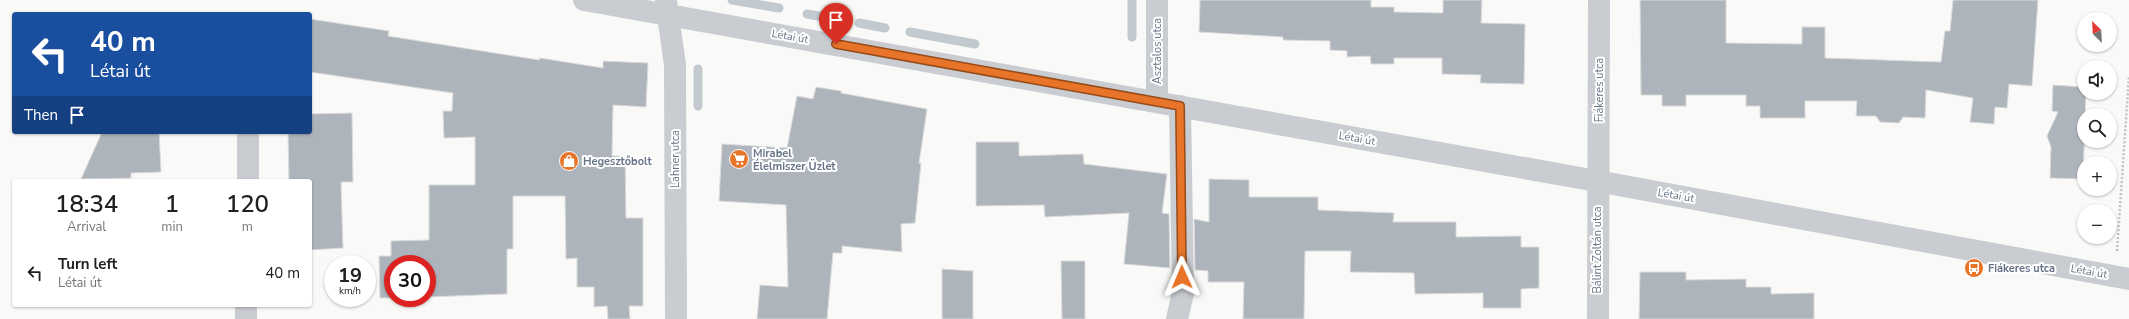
<!DOCTYPE html>
<meta charset="utf-8">
<style>
:root{--surface:#fff;--page:#f2f2f2;--text:#202124;--muted:#757577}
body{margin:0;font-family:"Nunito Sans",sans-serif;background:var(--page);color:var(--text);height:100vh;display:flex;flex-direction:column;font-size:15px;white-space:nowrap}
*{box-sizing:border-box;margin:0}
p{font-size:13px;color:var(--muted)}
.icon{flex:none;width:22px;height:22px;fill:none;stroke:currentColor;stroke-width:2;stroke-linecap:round;stroke-linejoin:round}
.map{position:relative;flex:1;overflow:hidden}
.drawer{position:absolute;left:12px;top:179px;width:300px;height:128px;display:flex;flex-direction:column;background:var(--surface);border-radius:4px;box-shadow:0 1px 3px #0004}
.drawer>*{flex:none}
.guide{position:absolute;left:12px;top:12px;width:300px;height:122px;border-radius:4px;box-shadow:0 1px 3px #0004;background:#1a4fa0;color:#fff;overflow:hidden}
.needle{width:26px;rotate:336deg}
.fabs{position:absolute;left:2077px;top:12px;display:grid;gap:8px}
.fabs a{display:grid;place-items:center;width:40px;height:40px;border-radius:50%;background:var(--surface);box-shadow:0 1px 3px #0004;font-size:20px}
.speed{position:absolute;left:324px;top:255px;display:flex;gap:8px;font-size:20px;font-weight:700;text-align:center}
.speed>*{display:grid;place-content:center;width:52px;height:52px;border-radius:50%;background:var(--surface);box-shadow:0 1px 3px #0004;line-height:1}
.speed small{font-size:10px;font-weight:400}
.speed .limit{border:6px solid #d22;background:#fff;color:#111}
.pin{position:absolute;display:grid;place-items:center;width:34px;height:34px;color:#fff;margin:-41px -17px;border-radius:50% 50% 50% 0;rotate:-45deg;box-shadow:0 0 4px #0007}
.pin .icon{rotate:45deg}
.me{position:absolute;width:44px;margin:-22px;rotate:359deg;stroke-linejoin:round;filter:drop-shadow(0 0 3px #0008)}
.turn{display:flex;align-items:center;gap:14px;height:84px;padding:0 12px;font-size:18px}
.turn .icon{width:52px;height:52px;stroke-width:2.5}
.turn b{display:block;font-size:28px;line-height:34px}
.then{display:flex;align-items:center;height:38px;padding:0 12px;background:#0003;gap:8px;font-size:15px}
.eta{display:flex;justify-content:space-evenly;align-items:center;height:68px;text-align:center}
.eta b{font-size:24px;font-weight:600;line-height:28px}
ul{padding:0;list-style:none}
li{display:flex;align-items:center;gap:12px;height:52px;padding:0 12px}
li div{flex:1}
li b{display:block;font-size:15px}
li em{font-style:normal}
.map>svg:first-child{display:block}
</style>
<div class="map">
<svg width="2129" height="319" viewBox="0 0 2129 319">
<rect width="100%" height="100%" fill="#f9f9f7"/>
<g fill="none" stroke-linecap="round" stroke-linejoin="round">
<path stroke="#c2c9cf" stroke-width="9" d="M732 0 779 8
M1132 0V37
M807 14 835 19
M859 23 885 28
M910 32 975 44
M698 106V69"/>
</g>
<path fill="#adb4bc" stroke="#dbdbd9" d="M1200 0H1371V7H1394V12L1443 13V0H1482L1481 23 1525 24 1524 84 1480 83 1481 75 1442 74V58H1394V64H1371L1370 56 1347 57V51L1330 50V41L1283 40V37L1199 32Z
M1640 0H1726V43L1802 44V27H1825V58L1941 62 1945 31H1950L1953 0H2038L2032 86 2009 84 2007 108 1995 107 1994 124 1970 122 1973 98 1926 90 1925 118 1903 117 1899 123 1880 122 1876 116H1856L1857 101H1805V118H1760V106H1746V95H1686V106H1662V95H1641Z
M310 19 389 31 388 36 539 60 540 58 603 68V61L648 63 646 107 613 105 612 156H625L626 218H643V306H629L630 319H608L607 306 594 307V287H577V258L566 259 565 196H513V249H507V294L427 297V264H393V298H380L379 256H391V241L429 240V185H475V137L444 138 443 111H452L453 93 310 72Z
M2053 85 2084 87V93H2086L2083 179 2050 178 2051 147 2047 136 2058 112 2052 111Z
M816 87 841 91V93L927 109 919 163H921L915 223 901 224 902 252 842 246V253H833L827 319H757L760 285 788 287 786 205 719 201 722 144 787 148 797 96 813 99Z
M352 113 353 182H341L343 248 310 250V181H289L288 134H291V132H310V114Z
M102 132H159L161 172 131 173V178L81 179Z
M976 142H1019V156L1083 154 1084 164 1167 174 1162 213 1169 214 1170 268 1124 264 1129 213 1045 217 1044 205 976 206Z
M1209 179 1249 180V197H1318V210L1394 213 1393 222H1456V237L1521 236V247H1539V288L1521 289V308H1483V293L1415 294 1414 273 1350 272 1351 251H1305L1304 319H1243L1244 282H1208V271L1195 270 1194 219 1209 222Z
M1061 261H1085V319H1062Z
M942 269 973 271V319H942Z
M1640 272H1686V280L1746 279V287H1771V294L1814 293V319H1639Z"/>
<g fill="none" stroke-linecap="round" stroke-linejoin="round">
<path stroke="#c0c2c5" stroke-width="2.5" stroke-dasharray="2 2" stroke-linecap="butt" d="M2117 251 2129 76"/>
<path stroke="#c9ccd0" stroke-width="22" d="M584 0 1597 181 2129 279
M666 1 675 65 676 319
M1157 102V0
M248 181V136
M246 319V305
M1177 319 1183 293 1180 106
M1598 319 1599 0"/>
</g>
<g fill="none" stroke-linecap="round" stroke-linejoin="round">
<defs>
<path id="route" d="M836 44 1180 106 1182 277"/>
</defs>
<use href="#route" stroke="#964b1a" stroke-width="10"/>
<use href="#route" stroke="#e77428" stroke-width="7"/>
</g>
<defs>
<symbol id="supermarket-disc" viewBox="-11 -11 22 22"><circle r="9.5" fill="#e77428" stroke="#fff"/><path d="M-6-5.5h2.5l.6 2H6L4.5 2H-2.5L-4.4-4H-6ZM-1.5 3.2a1.3 1.3 0 1 0 .1 0ZM3 3.2a1.3 1.3 0 1 0 .1 0Z" fill="#fff"/></symbol>
<symbol id="shop-disc" viewBox="-11 -11 22 22"><circle r="9.5" fill="#e77428" stroke="#fff"/><path d="M-5-2.5h2.3a2.7 3.5 0 0 1 5.4 0H5L5.5 6h-11ZM-1.5-2.5h3a1.5 2.3 0 0 0-3 0Z" fill="#fff"/></symbol>
<symbol id="bus-disc" viewBox="-11 -11 22 22"><circle r="9.5" fill="#e77428" stroke="#fff"/><path d="M-5-6H5V4H4V6H2V4H-2V6H-4V4H-5ZM-3.5-4V0h7V-4ZM-3.5 1.2v1.5H-2V1.2ZM2 1.2v1.5H3.5V1.2Z" fill="#fff"/></symbol>
</defs>
<g fill-rule="evenodd">
<use href="#supermarket-disc" x="728" y="148" width="22" height="22"/>
<use href="#shop-disc" x="558" y="150" width="22" height="22"/>
<use href="#bus-disc" x="1963" y="257" width="22" height="22"/>
</g>
<g text-anchor="middle" stroke-width="4" stroke-linejoin="round" paint-order="stroke">
<g font-size="11" fill="#677488" stroke="#fff">
<text transform="translate(790 36) rotate(10)" y="4">Létai út</text>
<text transform="translate(1157 51) rotate(-90)" y="4">Asztalos utca</text>
<text transform="translate(1599 90) rotate(-90)" y="4">Fiákeres utca</text>
<text transform="translate(1357 138) rotate(10)" y="4">Létai út</text>
<text transform="translate(675 159) rotate(-90)" y="4">Lahner utca</text>
<text transform="translate(1676 195) rotate(10)" y="4">Létai út</text>
<text transform="translate(1597 250) rotate(-90)" y="4">Bálint Zoltán utca</text>
<text transform="translate(2089 271) rotate(10)" y="4">Létai út</text>
</g>
<g font-size="11" font-weight="bold" fill="#677488" stroke="#fff" text-anchor="start">
<text x="753" y="157">Mirabel<tspan x="753" dy="13">Élelmiszer Üzlet</tspan></text>
<text x="583" y="165">Hegesztőbolt</text>
<text x="1988" y="272">Fiákeres utca</text>
</g>
</g>
</svg>
<div class="fabs">
<a><svg class="needle" viewBox="-14 -14 28 28"><path d="M0-13l5 13h-10z" fill="#e53935"/><path d="M0 13l5-13h-10z" fill="#757577"/></svg></a>
<a><svg class="icon" aria-label="sound" viewBox="0 0 24 24"><path d="M4 9h4l5-4v14l-5-4H4zM17 9q2 3 0 6"/></svg></a>
<a><svg class="icon" aria-label="search" viewBox="0 0 24 24"><circle cx="10" cy="10" r="6"/><path d="M15 15l6 6"/></svg></a>
<a>+</a>
<a>−</a>
</div>
<div class="speed"><div>19<small>km/h</small></div><div class="limit">30</div></div>
<div class="pin" style="left:836px;top:44px;background:#d93025"><svg class="icon" aria-label="arrive" viewBox="0 0 24 24"><path d="M6 21V4h12l-3 4 3 4H6"/></svg></div>
<svg class="me" style="left:1182px;top:277px" viewBox="-20 -20 40 40"><path d="M0-17L14 15 0 8-14 15z" fill="#e77428" stroke="#fff" stroke-width="4"/></svg>
<div class="guide">
<div class="turn"><svg class="icon" aria-label="left" viewBox="0 0 24 24"><path d="M17 20v-9H6M10 6l-5 5 5 5"/></svg><div><b>40 m</b>Létai út</div></div>
<div class="then">Then<svg class="icon" aria-label="arrive" viewBox="0 0 24 24"><path d="M6 21V4h12l-3 4 3 4H6"/></svg></div>
</div>
<section class="drawer">
<div class="eta">
<div><b>18:34</b><p>Arrival</p></div>
<div><b>1</b><p>min</p></div>
<div><b>120</b><p>m</p></div>
</div>
<ul>
<li><svg class="icon" aria-label="left" viewBox="0 0 24 24"><path d="M17 20v-9H6M10 6l-5 5 5 5"/></svg><div><b>Turn left</b><p>Létai út</p></div><em>40 m</em></li>
</ul>
</section>
</div>
